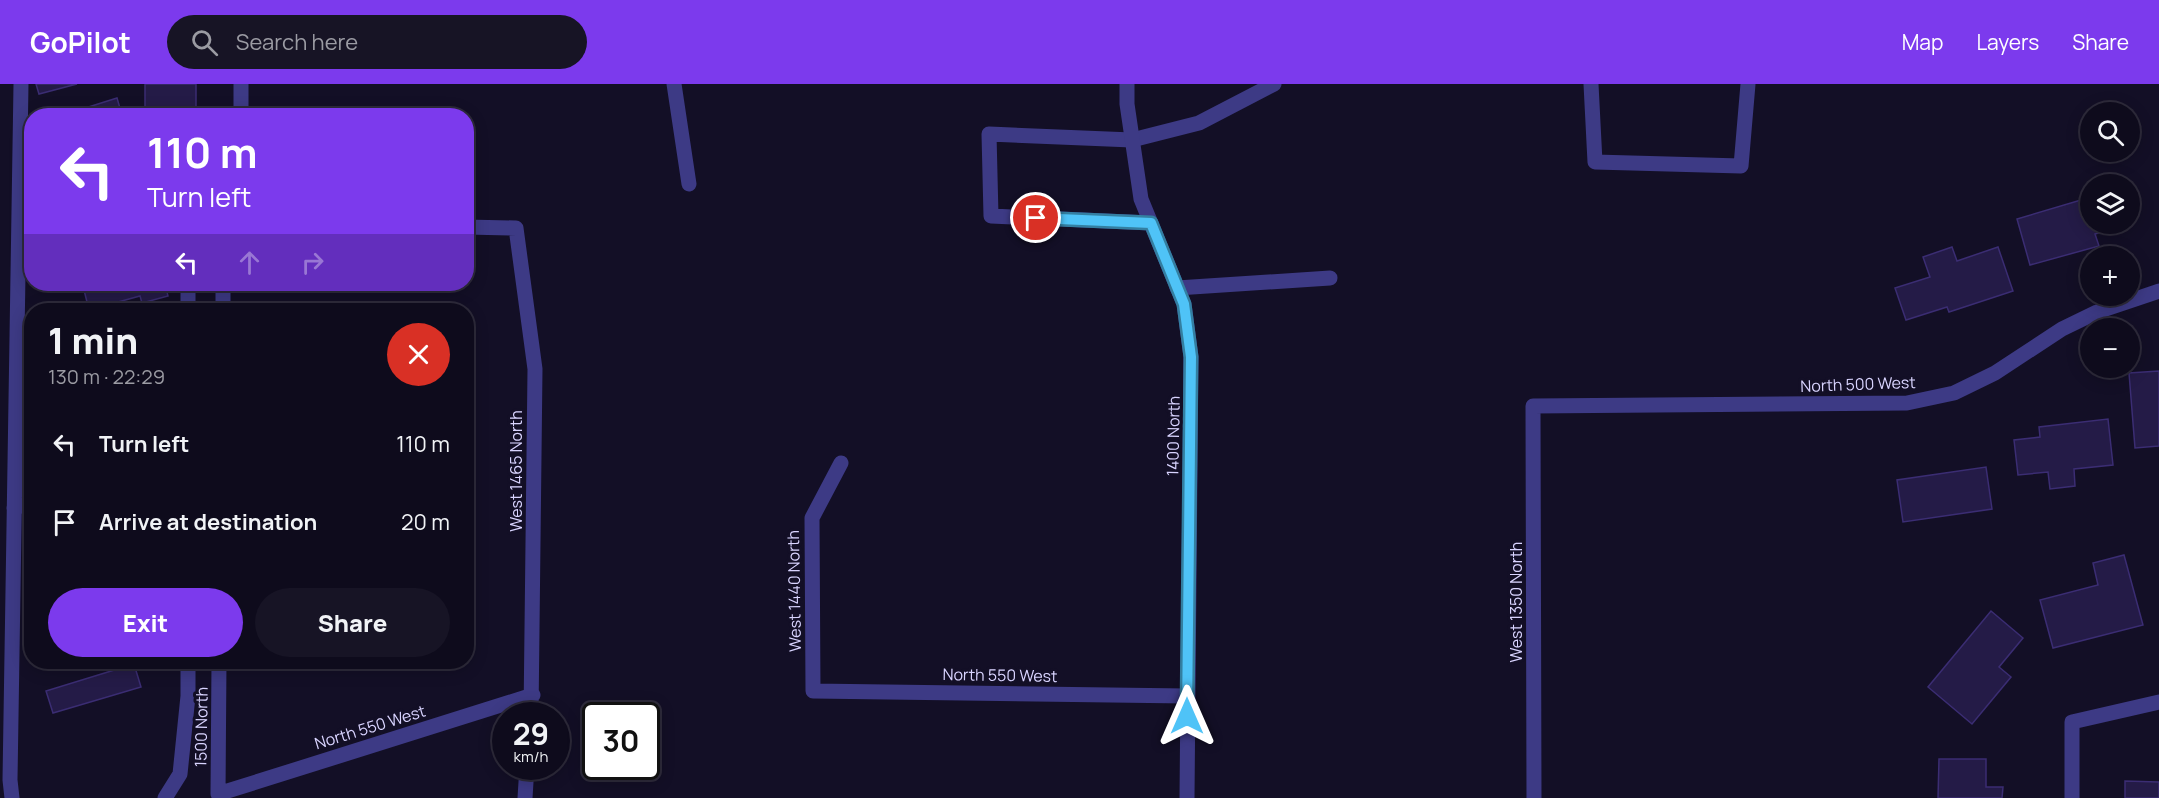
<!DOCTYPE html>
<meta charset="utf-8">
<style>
:root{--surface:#0e0b1c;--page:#171425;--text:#f1f3f6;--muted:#9b9ba3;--line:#2e2b3b;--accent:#7c3aed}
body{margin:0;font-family:Manrope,sans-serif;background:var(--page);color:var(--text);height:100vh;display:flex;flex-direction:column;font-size:22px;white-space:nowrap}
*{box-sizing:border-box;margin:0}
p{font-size:20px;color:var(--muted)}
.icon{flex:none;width:33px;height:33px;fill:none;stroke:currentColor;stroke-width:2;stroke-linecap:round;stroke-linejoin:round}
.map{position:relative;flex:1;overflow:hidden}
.sheet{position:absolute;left:24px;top:219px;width:450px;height:366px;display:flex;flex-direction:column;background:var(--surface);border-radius:24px;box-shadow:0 3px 15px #0003,0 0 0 2px var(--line)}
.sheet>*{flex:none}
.banner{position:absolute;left:24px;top:24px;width:450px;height:183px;border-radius:24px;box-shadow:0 3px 15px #0003,0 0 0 2px var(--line);background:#7c3aed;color:#fff;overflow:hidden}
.buttons{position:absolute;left:2080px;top:18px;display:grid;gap:12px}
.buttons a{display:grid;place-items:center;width:60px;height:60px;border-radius:50%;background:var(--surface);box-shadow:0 3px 15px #0003,0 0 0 2px var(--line);font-size:30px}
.speed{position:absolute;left:492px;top:618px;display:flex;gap:12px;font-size:30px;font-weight:700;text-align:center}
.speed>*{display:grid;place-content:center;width:78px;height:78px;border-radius:50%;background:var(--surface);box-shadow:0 3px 15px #0003,0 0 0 2px var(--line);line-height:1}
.speed small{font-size:15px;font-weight:400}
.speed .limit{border:3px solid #111;border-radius:9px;background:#fff;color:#111}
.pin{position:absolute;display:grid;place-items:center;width:51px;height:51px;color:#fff;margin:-26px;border:3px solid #fff;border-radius:50%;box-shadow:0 2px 6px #0007}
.me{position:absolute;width:66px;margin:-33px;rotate:0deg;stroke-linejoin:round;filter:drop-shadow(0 0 4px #0008)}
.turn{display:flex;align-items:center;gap:21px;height:126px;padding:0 24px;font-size:27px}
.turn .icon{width:78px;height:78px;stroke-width:2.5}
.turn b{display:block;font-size:42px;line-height:51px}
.lanes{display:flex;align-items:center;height:57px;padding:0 24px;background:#0003;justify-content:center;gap:30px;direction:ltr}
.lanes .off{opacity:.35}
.round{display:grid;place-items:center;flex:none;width:63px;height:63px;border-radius:32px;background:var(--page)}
.head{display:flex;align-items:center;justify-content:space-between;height:102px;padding:0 24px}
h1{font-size:36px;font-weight:800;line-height:45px}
.primary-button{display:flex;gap:12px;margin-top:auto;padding:12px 24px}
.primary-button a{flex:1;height:69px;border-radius:36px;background:var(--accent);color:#fff;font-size:24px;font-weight:800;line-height:69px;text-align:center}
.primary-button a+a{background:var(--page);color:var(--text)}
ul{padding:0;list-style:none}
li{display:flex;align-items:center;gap:18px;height:78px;padding:0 24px}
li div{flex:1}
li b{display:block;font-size:22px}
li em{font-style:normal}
header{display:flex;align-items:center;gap:36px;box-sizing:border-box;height:84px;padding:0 30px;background:var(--accent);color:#fff}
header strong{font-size:28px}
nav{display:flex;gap:33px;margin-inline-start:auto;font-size:21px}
.search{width:420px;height:54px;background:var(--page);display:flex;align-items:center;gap:15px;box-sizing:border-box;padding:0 21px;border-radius:33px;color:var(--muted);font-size:22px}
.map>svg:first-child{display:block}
</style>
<header>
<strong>GoPilot</strong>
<div class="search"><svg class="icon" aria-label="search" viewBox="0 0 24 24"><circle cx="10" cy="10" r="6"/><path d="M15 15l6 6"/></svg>Search here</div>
<nav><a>Map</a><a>Layers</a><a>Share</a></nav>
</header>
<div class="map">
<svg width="2159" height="714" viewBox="0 0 2159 714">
<rect width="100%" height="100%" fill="#130f26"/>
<path fill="#241b47" stroke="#3b2d73" stroke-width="1.5" d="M36 0H77L39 10Z
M145 0H196V24L182 23V31H145Z
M117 14 122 31 120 32H60Z
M2091 113V140L2127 141 2095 150 2099 162 2030 181 2017 135Z
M1952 163 1957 177 1998 163 2013 207 1949 228 1947 223 1906 236 1895 204 1930 193 1923 173Z
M109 200H165L168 212 142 219 140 212 89 226 84 206Z
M2159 287V362L2135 364 2129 289Z
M2108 335 2113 381 2074 385 2075 402 2050 405 2048 388 2018 391 2014 356 2040 353 2039 343Z
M1986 383 1992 425 1903 438 1897 396Z
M2124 471 2143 541 2053 564 2040 516 2098 501 2093 479Z
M1991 527 2023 554 1999 583 2011 593 1972 640 1928 603Z
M134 580 141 603 53 629 46 607Z
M1939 675H1986V703H2003L2002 714H1938Z
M2125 697 2159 698V714H2125Z"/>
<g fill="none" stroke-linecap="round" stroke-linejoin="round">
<path stroke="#3d3a85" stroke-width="15" d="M674 0 689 100
M1591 0 1595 78 1741 82 1748 0
M1151 139 991 132 989 50 1132 56 1199 39 1274 0
M1177 204 1330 194
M188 226V200
M14 424 32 419
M12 714 10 696 21 0
M165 714 180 690 188 612V578"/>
<path stroke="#3d3a85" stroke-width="15" d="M1127 0V20L1141 115 1184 220 1191 273 1187 714
M241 32V0
M466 143 516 144 535 285 531 632
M223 226V200
M841 379 812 434 813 607 1187 612
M219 578 218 710 533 611
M525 714 527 682
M1534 714 1533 322 1907 319 1954 309 1995 289 2062 245 2097 228 2159 207
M2072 714V638L2159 618"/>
</g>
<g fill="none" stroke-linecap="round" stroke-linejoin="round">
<defs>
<path id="route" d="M1036 134 1151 139 1184 220 1191 273 1187 632"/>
</defs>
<use href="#route" stroke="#337fa1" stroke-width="15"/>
<use href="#route" stroke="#4fc3f7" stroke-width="10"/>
</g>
<g text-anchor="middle" stroke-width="6" stroke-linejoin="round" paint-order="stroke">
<g font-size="16" fill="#d9d4ff" stroke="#130f26">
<text transform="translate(1858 300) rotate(-2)" y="6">North 500 West</text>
<text transform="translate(1173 352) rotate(-89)" y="6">1400 North</text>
<text transform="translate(516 387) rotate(-90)" y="6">West 1465 North</text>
<text transform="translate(794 507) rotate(-91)" y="6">West 1440 North</text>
<text transform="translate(1516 518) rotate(-90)" y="6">West 1350 North</text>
<text transform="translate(1000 591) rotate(1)" y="6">North 550 West</text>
<text transform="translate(201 643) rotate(-89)" y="6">1500 North</text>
<text transform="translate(370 643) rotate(-17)" y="6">North 550 West</text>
</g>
</g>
</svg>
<div class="buttons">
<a><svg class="icon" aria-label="search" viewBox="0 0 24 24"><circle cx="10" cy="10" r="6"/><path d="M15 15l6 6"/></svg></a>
<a><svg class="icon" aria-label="layers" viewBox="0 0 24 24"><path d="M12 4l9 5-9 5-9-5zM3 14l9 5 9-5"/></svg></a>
<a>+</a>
<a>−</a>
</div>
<div class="speed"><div>29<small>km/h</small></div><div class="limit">30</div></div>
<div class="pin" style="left:1036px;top:134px;background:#d93025"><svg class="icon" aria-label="arrive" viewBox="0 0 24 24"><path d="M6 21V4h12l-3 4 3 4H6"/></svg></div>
<svg class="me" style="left:1187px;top:632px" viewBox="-20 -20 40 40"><path d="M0-17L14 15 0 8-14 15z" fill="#4fc3f7" stroke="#fff" stroke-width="4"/></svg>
<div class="banner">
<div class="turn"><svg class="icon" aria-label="left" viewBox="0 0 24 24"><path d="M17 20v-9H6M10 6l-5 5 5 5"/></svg><div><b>110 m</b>Turn left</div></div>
<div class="lanes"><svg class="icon" aria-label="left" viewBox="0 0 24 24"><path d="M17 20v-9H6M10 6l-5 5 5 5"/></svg><svg class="icon off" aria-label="ahead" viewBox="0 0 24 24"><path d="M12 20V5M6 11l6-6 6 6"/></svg><svg class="icon off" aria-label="right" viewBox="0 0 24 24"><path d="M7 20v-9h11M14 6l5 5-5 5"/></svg></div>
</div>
<section class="sheet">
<div class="head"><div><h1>1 min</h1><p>130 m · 22:29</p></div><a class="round" style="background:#d93025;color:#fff"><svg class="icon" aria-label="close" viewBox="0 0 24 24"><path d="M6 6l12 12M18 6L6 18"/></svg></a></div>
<ul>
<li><svg class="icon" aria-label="left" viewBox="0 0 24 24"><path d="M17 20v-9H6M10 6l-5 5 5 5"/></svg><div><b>Turn left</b></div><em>110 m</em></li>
<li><svg class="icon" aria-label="arrive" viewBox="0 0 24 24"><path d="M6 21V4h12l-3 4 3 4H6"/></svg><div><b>Arrive at destination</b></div><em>20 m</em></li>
</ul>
<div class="primary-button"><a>Exit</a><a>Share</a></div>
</section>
</div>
